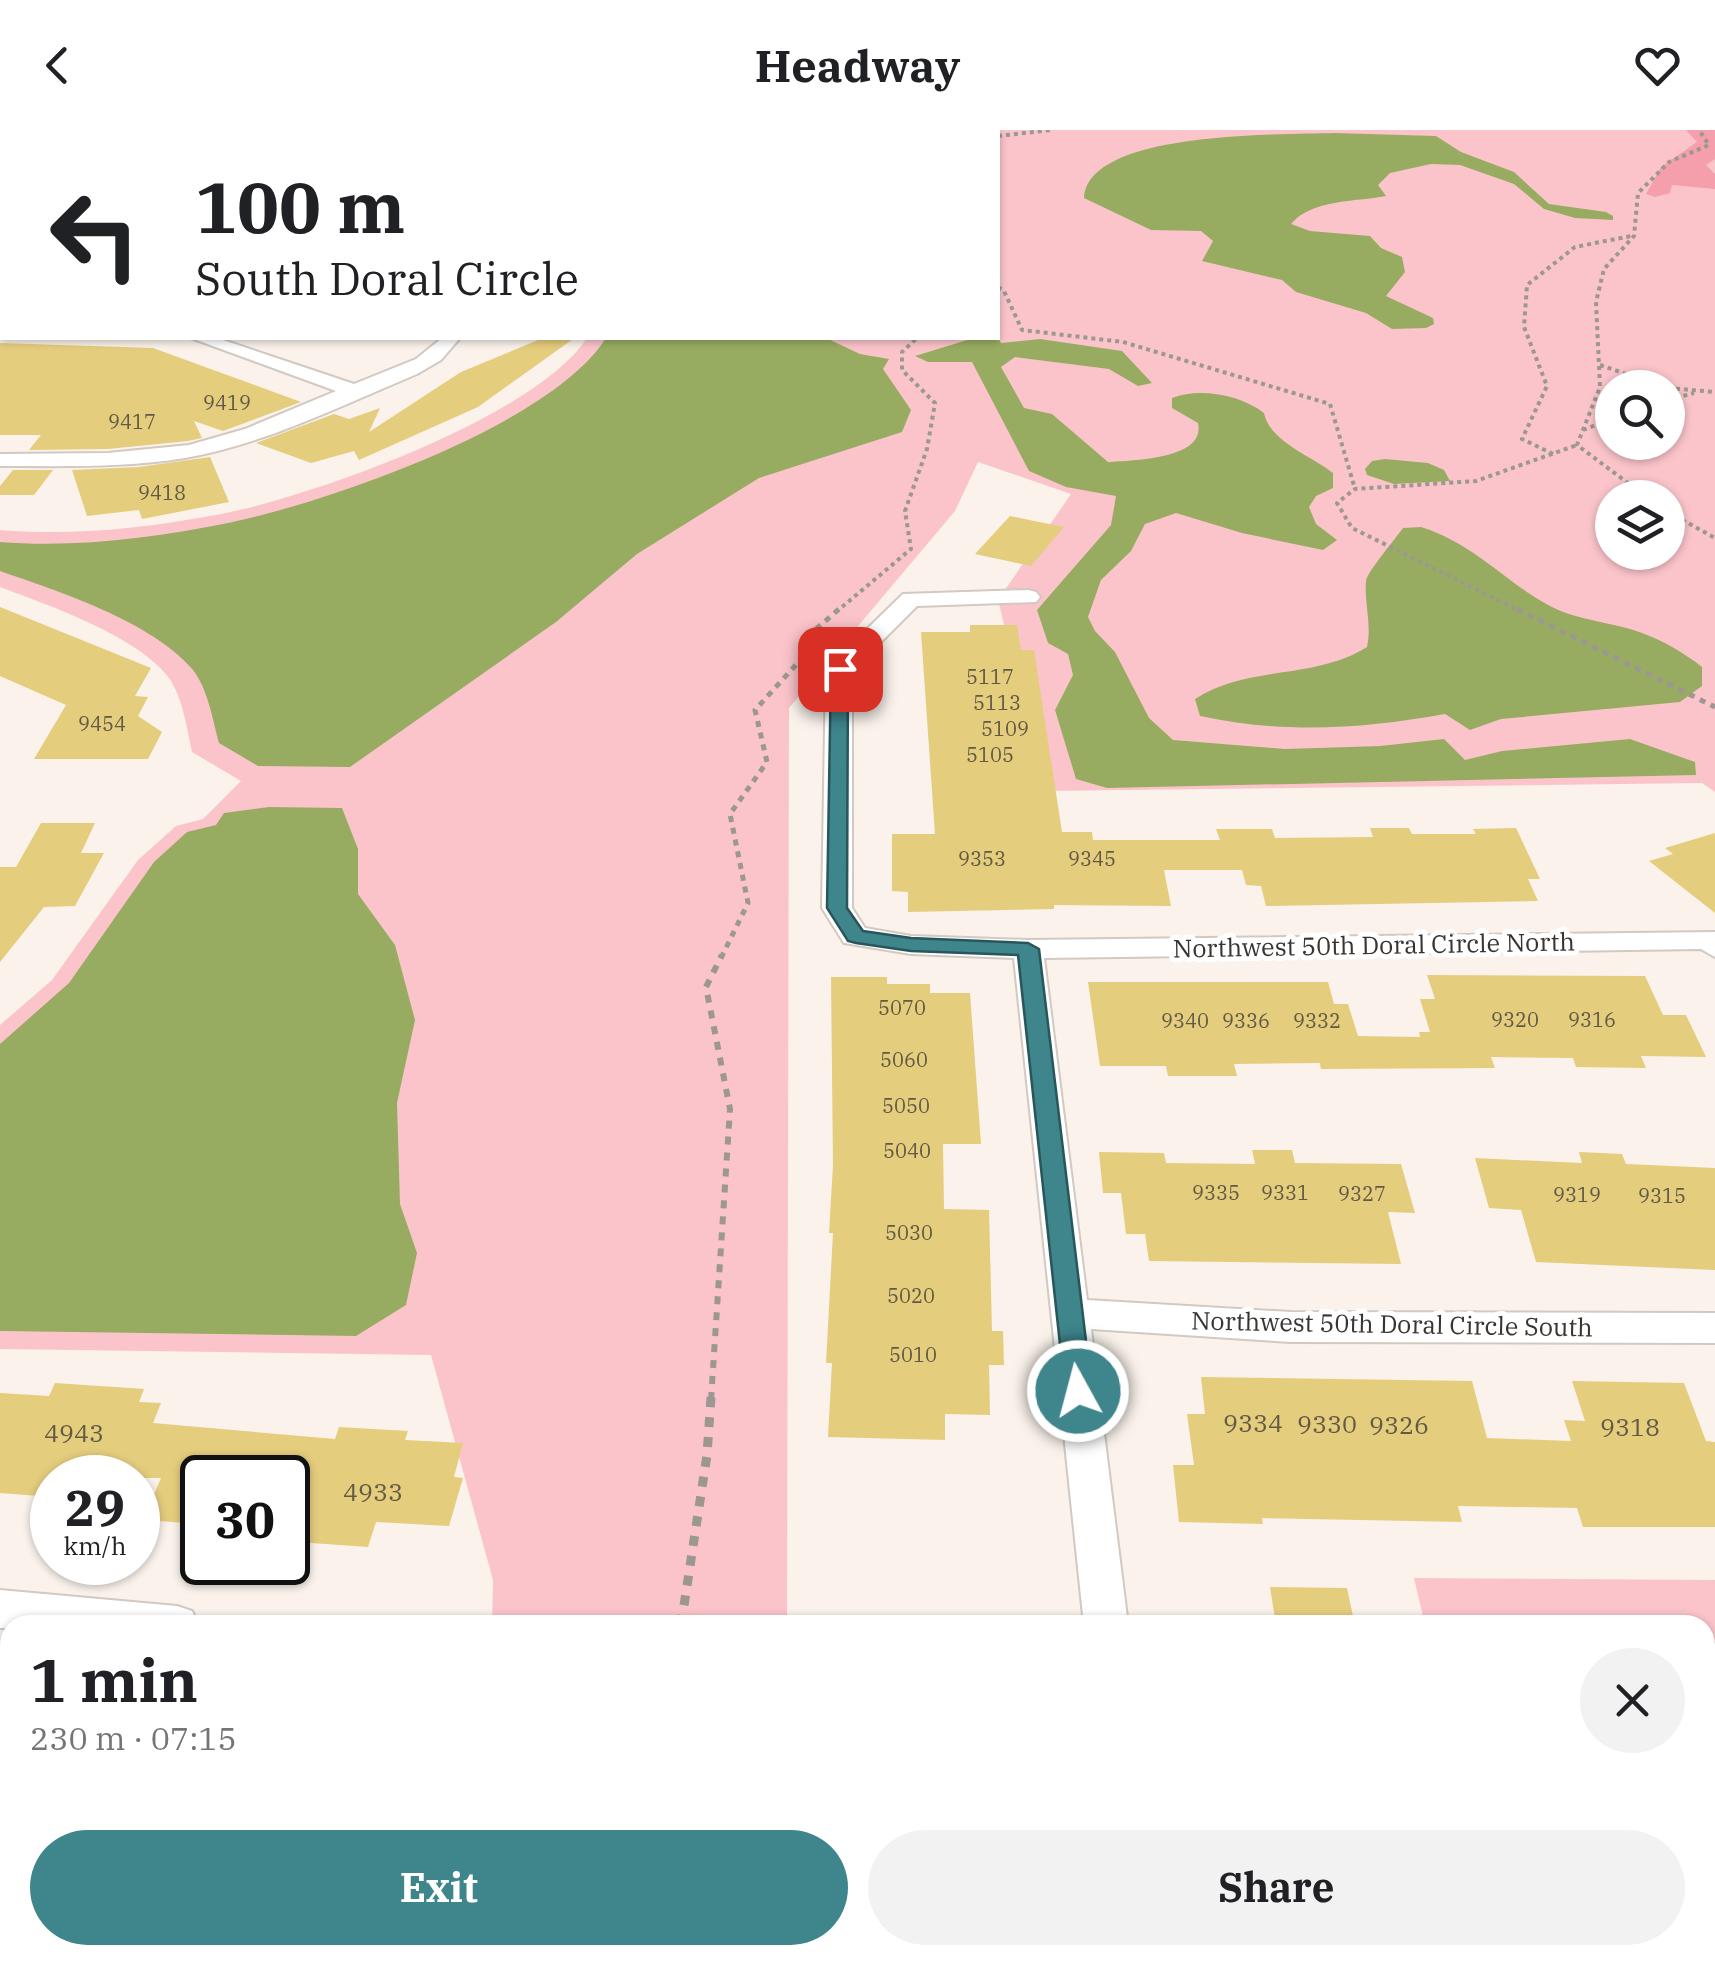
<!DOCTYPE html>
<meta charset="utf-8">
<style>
:root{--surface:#fff;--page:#f2f2f2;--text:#202124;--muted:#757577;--accent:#3e858c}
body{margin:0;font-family:"IBM Plex Serif",serif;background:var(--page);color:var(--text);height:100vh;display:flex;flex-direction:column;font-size:38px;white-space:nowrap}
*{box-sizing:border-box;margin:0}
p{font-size:32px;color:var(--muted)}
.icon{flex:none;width:55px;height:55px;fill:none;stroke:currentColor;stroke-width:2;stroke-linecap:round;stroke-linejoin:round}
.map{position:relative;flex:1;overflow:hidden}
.side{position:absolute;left:0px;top:1485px;width:1715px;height:350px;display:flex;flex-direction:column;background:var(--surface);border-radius:30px 30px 0 0;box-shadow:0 2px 8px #0004}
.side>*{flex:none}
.guide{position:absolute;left:0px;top:0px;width:1000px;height:210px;box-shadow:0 2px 8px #0004;background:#fff;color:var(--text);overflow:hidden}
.fabs{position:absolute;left:1595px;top:240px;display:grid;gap:20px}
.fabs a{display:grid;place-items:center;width:90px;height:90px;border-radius:50%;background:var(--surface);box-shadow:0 2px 8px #0004;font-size:50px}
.speed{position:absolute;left:30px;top:1325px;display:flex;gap:20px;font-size:50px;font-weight:700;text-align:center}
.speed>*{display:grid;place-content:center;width:130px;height:130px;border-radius:50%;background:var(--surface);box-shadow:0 2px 8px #0004;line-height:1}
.speed small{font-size:25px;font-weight:400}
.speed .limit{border:5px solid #111;border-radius:15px;background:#fff;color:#111}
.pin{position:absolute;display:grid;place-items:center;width:85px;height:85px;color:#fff;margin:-42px;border-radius:20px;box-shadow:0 5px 15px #0006}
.me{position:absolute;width:110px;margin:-55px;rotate:353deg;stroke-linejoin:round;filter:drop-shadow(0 0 8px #0008)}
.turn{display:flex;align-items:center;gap:35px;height:210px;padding:0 30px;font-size:45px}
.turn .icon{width:130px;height:130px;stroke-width:2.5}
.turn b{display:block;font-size:70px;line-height:85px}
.round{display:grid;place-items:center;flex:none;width:105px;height:105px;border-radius:52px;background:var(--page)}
.overview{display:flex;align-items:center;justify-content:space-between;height:170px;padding:0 30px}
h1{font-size:60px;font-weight:700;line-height:75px}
.action{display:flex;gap:20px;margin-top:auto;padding:20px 30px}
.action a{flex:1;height:115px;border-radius:60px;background:var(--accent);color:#fff;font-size:40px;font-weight:700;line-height:115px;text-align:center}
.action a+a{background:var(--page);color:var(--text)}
header{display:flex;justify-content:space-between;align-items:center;height:130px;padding:0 30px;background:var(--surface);font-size:45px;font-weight:700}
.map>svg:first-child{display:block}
</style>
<header><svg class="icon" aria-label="back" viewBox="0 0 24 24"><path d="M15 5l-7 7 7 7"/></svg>Headway<svg class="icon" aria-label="heart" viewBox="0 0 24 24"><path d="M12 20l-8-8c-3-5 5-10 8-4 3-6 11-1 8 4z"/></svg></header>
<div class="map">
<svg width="1715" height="1835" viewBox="0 0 1715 1835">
<rect width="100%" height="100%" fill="#faf2eb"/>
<path fill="#fbc4cb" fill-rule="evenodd" d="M0 0H1715V662L1702 653 1045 661 998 470 1071 364 978 332 955 381 789 578 787 1495H492L493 1450 431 1225 0 1219V895L52 850 138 730 176 696 203 689 241 651 192 622C187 599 183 568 169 548 138 506 48 475 0 457V400C73 406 149 398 221 384 314 366 535 287 587 208H998V2H2L0 47ZM1612 258H1668V312H1612ZM1612 368H1668V422H1612Z
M1414 1448 1715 1450V1835H1500L1498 1825H1705V1495H1425Z
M491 1825H787V1835H491Z"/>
<path fill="#f49fab" d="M1686 0H1715V29L1706 35 1715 44V59L1672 55 1670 63 1655 67 1646 64 1661 37 1697 12Z"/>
<path fill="#98ac61" d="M1334 3 1436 6 1461 22 1514 42 1549 74 1606 82 1613 86V90L1575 88 1544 79 1514 54 1460 35 1431 34 1390 43 1378 55 1386 66C1355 72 1312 69 1291 94L1310 101 1370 106 1381 118 1402 127 1405 142 1386 166 1433 188 1434 194 1426 198 1392 199 1366 183 1296 162 1282 150 1202 131 1213 111 1201 101 1151 100 1084 68C1088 0 1282 5 1334 3Z
M998 207 1001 213 1040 209 1122 221 1152 253 1138 256 1109 239 1015 227 1001 237 1024 278 1052 284 1108 332C1135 330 1206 329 1198 293L1172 278V268C1200 257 1241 265 1264 283 1270 312 1312 326 1333 343V358L1316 366 1309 377 1316 394 1337 410 1323 420 1242 403 1176 383 1145 394 1131 421 1101 450 1088 487 1095 501 1115 522 1149 588 1173 610 1285 619 1380 616 1444 609 1465 630 1502 621 1630 609 1695 632 1696 645 1107 658 1076 649 1055 580 1073 545 1068 524 1048 513 1037 480 1111 395 1116 366 1066 357 1029 341 972 232H928L915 226 974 208Z
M606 208H826L860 224 889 229 883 239 911 280 902 302 759 348 637 424 556 492 350 637 258 636 219 613C213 591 208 559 193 540 153 492 58 461 0 441V412C75 418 155 408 228 393 329 372 551 295 606 208Z
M1385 329 1428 333 1444 340 1450 351 1394 354 1367 345 1365 339 1372 331Z
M1421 397C1477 415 1504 452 1552 477 1580 491 1613 492 1642 503 1664 511 1684 523 1702 537V556L1680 572 1501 589 1470 600 1445 584C1362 599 1284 604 1200 586L1195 569C1247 535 1315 550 1367 517 1372 494 1364 474 1366 451 1367 442 1396 408 1403 398Z
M269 677 342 678 358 719V764L395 815 415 890 397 973 400 1074 417 1123 406 1175 356 1206 0 1201V914L69 853 154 732 187 702 216 695 224 683Z"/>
<path fill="#e5cd7e" d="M543 208 573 209 478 277 359 330 354 321 311 333 256 313 334 284 349 289 380 278 369 302 461 242Z
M0 213 153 218 301 272 223 301 194 291 202 308 188 311 108 319 29 320 41 305H0Z
M210 327 229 372 142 389 139 380 87 386 72 340 139 337Z
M13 340H53L34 365H0V356Z
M1010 386 1064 397 1031 436 975 424Z
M0 477 151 538 135 566 148 567 138 586 162 602 148 629H34L66 575 0 546Z
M970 495H1017L1021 520H1034L1062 702H1092L1093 710H1220L1216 699H1272L1275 708 1373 707 1370 698H1409L1412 704H1476L1473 699 1516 698 1540 749H1528L1538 771 1266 776 1261 756 1246 755 1242 740H1164L1171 776 1054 775V779L908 782V762L892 761V704H935L921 502H970Z
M41 693H95L81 723H104L75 776 44 777 0 832V737H16Z
M1715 703V783L1649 731 1673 724 1665 718Z
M1427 845 1645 846 1663 885H1686L1706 927 1641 926 1646 938 1576 937 1573 928 1491 927 1495 938 1321 939 1320 933 1234 934 1237 946H1168L1166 936H1100L1088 852H1328L1334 874H1348L1358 906 1420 907 1419 902H1430L1420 869H1435Z
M831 847H887V854H930V863H970L981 1014H943L944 1079 989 1080 992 1201H1003L1004 1235H989L990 1285 945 1284V1310L828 1307 832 1233H826L833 1103H829L833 1035Z
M1252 1020H1292L1295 1033 1401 1034 1415 1083 1388 1082 1401 1134 1149 1131 1145 1104H1126L1121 1063H1103L1099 1022 1164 1023 1166 1033 1255 1034Z
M1579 1022 1622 1024 1626 1034 1715 1038V1140L1536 1132 1521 1080 1489 1078 1475 1028 1582 1033Z
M1201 1247 1472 1251 1487 1308 1571 1311 1564 1290 1585 1291 1572 1251 1684 1253 1706 1311 1715 1312V1397H1583L1577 1378 1458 1376 1462 1392 1262 1388 1263 1394 1179 1392 1173 1335H1194L1187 1284H1205Z
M55 1253 144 1259 139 1272 161 1273 153 1293 335 1309 339 1297 408 1301 405 1310 463 1313 454 1347 463 1348 449 1396 376 1392 368 1417 297 1412 304 1390 288 1389V1348H202V1394L143 1390 161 1348H52V1367L0 1363V1263L49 1266Z
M1270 1457 1347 1458 1355 1495H1276Z"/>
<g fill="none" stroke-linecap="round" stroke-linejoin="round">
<defs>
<path id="street" d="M0 109H2V119H0Z
M0 191 2 192V203H0Z
M191 208H217L354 254 416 229 442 208H460L441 230 417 244C343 275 265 314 185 328 124 338 62 336 0 336V324L108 323 189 315 245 299 336 261Z
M1028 460 1036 462 1040 467 1036 472 917 476 852 541V778L865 798 911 806 1028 810 1715 802V827L1701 819 1044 828 1087 1170 1291 1182 1715 1183V1213L1291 1212 1091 1199 1128 1495H1084L1014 828 911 824 844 813 822 778 826 539 903 464Z
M0 1460 177 1476 192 1481 199 1495 0 1498Z
M435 1825H485L486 1835H436Z
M1119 1825H1169L1170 1835H1120Z"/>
</defs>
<use href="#street" stroke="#d1c9c2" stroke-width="4"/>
<path stroke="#9c9791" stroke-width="4" stroke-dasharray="4 4" stroke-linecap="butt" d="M437 0 460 2
M998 6 1051 0
M998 157 1004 161 1022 200 1123 212 1330 274 1355 359
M1600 235 1667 258
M1668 258 1715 262
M1668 270 1694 263
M1583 300 1612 289
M1553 324 1522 309 1547 256 1524 197 1527 155 1575 117 1631 106
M1648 368 1577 315 1600 257 1596 172 1604 139 1634 106 1638 63 1669 32 1709 15 1699 0
M1668 382 1715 408
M836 482 911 419 905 381 927 319 935 273 902 240V222L917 208
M1522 482 1352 398 1337 373 1355 359 1476 351 1577 315"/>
<path stroke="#9c9791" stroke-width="5" stroke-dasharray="6 6" stroke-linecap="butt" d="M1517 479 1715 577
M721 828 748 773 730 684 767 632 755 580 804 526 815 500 839 479"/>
<path stroke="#9c9791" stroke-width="6" stroke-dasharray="8 8" stroke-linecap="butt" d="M711 1270 730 979 706 857 722 825"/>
<path stroke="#9c9791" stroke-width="9" stroke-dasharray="10 10" stroke-linecap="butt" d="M681 1495 707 1325 711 1267
M1705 1516H1715
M704 1825 706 1835
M1546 1825 1550 1835"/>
<use href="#street" fill="#fff" fill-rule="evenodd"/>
</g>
<path fill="#3e858c" stroke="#28565b" stroke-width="2.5" d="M840 534 848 539 847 778 863 801 911 808 1028 813 1039 819 1092 1261 1088 1269 1078 1272 1069 1269 1065 1261 1018 825 911 821 856 813 848 811 827 778 831 539Z"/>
<g text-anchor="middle" stroke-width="10" stroke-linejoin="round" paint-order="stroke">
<g font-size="20" fill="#625a44">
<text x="227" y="280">9419</text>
<text x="132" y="299">9417</text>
<text x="162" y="370">9418</text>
<text x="990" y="554">5117</text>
<text x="997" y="580">5113</text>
<text x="102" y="601">9454</text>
<text x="1005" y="606">5109</text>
<text x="990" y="632">5105</text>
<text x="982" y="736">9353</text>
<text x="1092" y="736">9345</text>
<text x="902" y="885">5070</text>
<text x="1515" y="897">9320</text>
<text x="1592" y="897">9316</text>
<text x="1185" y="898">9340</text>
<text x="1246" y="898">9336</text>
<text x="1317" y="898">9332</text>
<text x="904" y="937">5060</text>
<text x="906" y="983">5050</text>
<text x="907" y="1028">5040</text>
<text x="1216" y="1070">9335</text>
<text x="1285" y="1070">9331</text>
<text x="1362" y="1071">9327</text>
<text x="1577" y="1072">9319</text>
<text x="1662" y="1073">9315</text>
<text x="909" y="1110">5030</text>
<text x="911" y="1173">5020</text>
<text x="913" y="1232">5010</text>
</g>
<g font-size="25" fill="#373431" stroke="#fff">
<text transform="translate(1374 815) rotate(-1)" y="9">Northwest 50th Doral Circle North</text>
<text transform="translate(1392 1194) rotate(1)" y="9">Northwest 50th Doral Circle South</text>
</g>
<g font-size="25" fill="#625a44">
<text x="1253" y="1302">9334</text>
<text x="1327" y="1303">9330</text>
<text x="1399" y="1304">9326</text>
<text x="1630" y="1306">9318</text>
<text x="74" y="1312">4943</text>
<text x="373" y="1371">4933</text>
</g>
</g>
</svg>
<div class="fabs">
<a><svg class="icon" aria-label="search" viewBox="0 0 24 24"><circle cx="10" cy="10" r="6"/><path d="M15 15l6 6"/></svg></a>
<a><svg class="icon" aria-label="layers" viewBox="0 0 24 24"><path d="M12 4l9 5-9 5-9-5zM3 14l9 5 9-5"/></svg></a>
</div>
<div class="speed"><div>29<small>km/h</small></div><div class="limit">30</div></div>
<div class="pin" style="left:840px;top:539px;background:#d93025"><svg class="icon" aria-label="arrive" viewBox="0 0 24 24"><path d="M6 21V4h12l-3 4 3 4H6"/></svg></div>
<svg class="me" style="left:1078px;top:1261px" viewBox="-20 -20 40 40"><circle r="17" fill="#3e858c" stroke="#fff" stroke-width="3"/><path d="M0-11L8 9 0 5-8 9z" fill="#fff"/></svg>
<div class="guide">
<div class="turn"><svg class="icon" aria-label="left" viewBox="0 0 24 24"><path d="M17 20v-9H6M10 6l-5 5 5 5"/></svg><div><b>100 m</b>South Doral Circle</div></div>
</div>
<section class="side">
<div class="overview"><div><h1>1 min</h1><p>230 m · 07:15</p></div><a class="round"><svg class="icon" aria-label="close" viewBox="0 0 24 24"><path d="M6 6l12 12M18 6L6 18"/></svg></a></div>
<div class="action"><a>Exit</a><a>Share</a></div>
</section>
</div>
